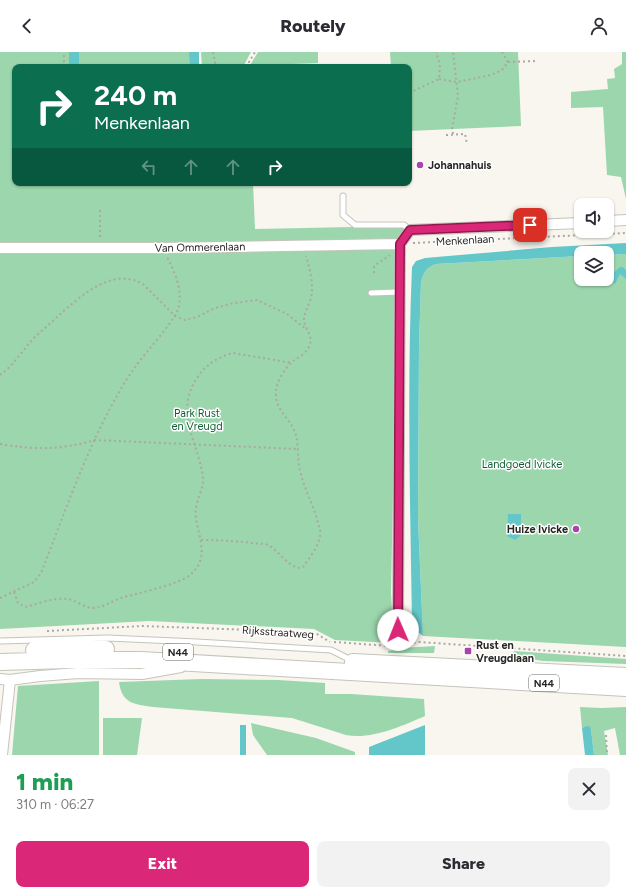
<!DOCTYPE html>
<meta charset="utf-8">
<style>
:root{--surface:#fff;--page:#f2f2f3;--text:#2b2b33;--muted:#7c7c81;--accent:#db2777}
body{margin:0;font-family:Figtree,sans-serif;background:var(--page);color:var(--text);height:100vh;display:flex;flex-direction:column;font-size:15px;white-space:nowrap}
*{box-sizing:border-box;margin:0}
p{font-size:13px;color:var(--muted)}
.icon{flex:none;width:22px;height:22px;fill:none;stroke:currentColor;stroke-width:2;stroke-linecap:round;stroke-linejoin:round}
.map{position:relative;height:703px;overflow:hidden}
.drawer{display:flex;flex-direction:column;background:var(--surface);flex:1}
.drawer>*{flex:none}
.hud{position:absolute;left:12px;top:12px;width:400px;height:122px;border-radius:8px;box-shadow:0 1px 3px #0004;background:#0b6e4f;color:#fff;overflow:hidden}
.fabs{position:absolute;left:574px;top:146px;display:grid;gap:8px}
.fabs a{display:grid;place-items:center;width:40px;height:40px;border-radius:8px;background:var(--surface);box-shadow:0 1px 3px #0004;font-size:20px}
.pin{position:absolute;display:grid;place-items:center;width:34px;height:34px;color:#fff;margin:-17px;border-radius:8px;box-shadow:0 2px 6px #0006}
.me{position:absolute;width:44px;margin:-22px;rotate:359deg;stroke-linejoin:round;filter:drop-shadow(0 0 3px #0008)}
.turn{display:flex;align-items:center;gap:14px;height:84px;padding:0 16px;font-size:18px}
.turn .icon{width:52px;height:52px;stroke-width:2.5}
.turn b{display:block;font-size:28px;line-height:34px}
.lanes{display:flex;align-items:center;height:38px;padding:0 16px;background:#0003;justify-content:center;gap:20px;direction:ltr}
.lanes .off{opacity:.35}
.round{display:grid;place-items:center;flex:none;width:42px;height:42px;border-radius:8px;background:var(--page)}
.summary{display:flex;align-items:center;justify-content:space-between;height:68px;padding:0 16px}
h1{font-size:24px;font-weight:800;line-height:30px;color:#1e9e55}
.action{display:flex;gap:8px;margin-top:auto;padding:8px 16px}
.action a{flex:1;height:46px;border-radius:8px;background:var(--accent);color:#fff;font-size:16px;font-weight:800;line-height:46px;text-align:center}
.action a+a{background:var(--page);color:var(--text)}
header{display:flex;justify-content:space-between;align-items:center;height:52px;padding:0 16px;background:var(--surface);font-size:18px;font-weight:800}
.map>svg:first-child{display:block}
</style>
<header><svg class="icon" aria-label="back" viewBox="0 0 24 24"><path d="M15 5l-7 7 7 7"/></svg>Routely<svg class="icon" aria-label="person" viewBox="0 0 24 24"><circle cx="12" cy="8" r="4"/><path d="M4 21q1-7 8-7t8 7"/></svg></header>
<div class="map">
<svg width="626" height="703" viewBox="0 0 626 703">
<rect width="100%" height="100%" fill="#f8f6ee"/>
<path fill="#9bd6ad" d="M0 0H195V15H15V131H253L255 177 403 174 404 184 398 185 391 541 394 591 335 588 314 577 149 569 0 577Z
M201 0H251L243 15H202Z
M258 0H318V11L266 13V15H249Z
M390 0H518L521 74 409 79V15H391Z
M622 0H626V147L621 125 607 123 603 55 571 56V40L608 37 607 27 615 26 614 17 622 12Z
M626 202V595L423 584 418 466 419 295 421 230C424 220 426 216 436 212L581 204V227H607V203Z
M435 594 434 601H388V599L402 596Z
M514 599 626 607V612L543 609 513 604Z
M201 627 278 628 325 631V642H351L424 647 425 664C402 674 371 688 346 683L292 666 153 655C134 652 122 652 119 630Z
M99 629V703H12L18 634Z
M580 655 601 656 626 655V703H620L615 676 604 679 608 703H594L591 677 585 675 582 676Z
M103 666H142L137 703H103Z
M251 671 316 686 355 700V703H267L253 683Z"/>
<path fill="#63c7ca" d="M69 0H79V15H69Z
M189 0H199V15H190Z
M626 191V202L607 203V201H581V204L436 212C426 216 424 220 421 230L419 295 418 466 423 584 415 578 412 569C410 451 407 333 412 215L416 209 425 206 552 195Z
M620 215H622L626 218V227L620 222 615 232 611 228 600 229 597 233 593 227H607V223L612 222Z
M508 462H521V483L515 488 507 484Z
M240 673H246V703H240Z
M425 673V703H369V695Z
M589 674 591 677 594 703H585L582 676 584 675Z"/>
<g fill="none" stroke-linecap="round" stroke-linejoin="round">
<defs>
<path id="lane" d="M343 144V163L355 173H404L410 178
M371 241 400 240
M0 589 108 586 197 590 331 598 351 608"/>
<path id="street" d="M607 169 626 168
M0 196H162L400 192
M398 578 400 192 410 178 581 171
M0 627 10 628 40 624 78 621 142 622 181 615
M2 703 10 628"/>
<path id="primary" d="M34 598 69 596 106 597
M0 610 69 608H141L626 636
M353 610 626 624"/>
</defs>
<use href="#lane" stroke="#c5c4bc" stroke-width="7"/>
<use href="#street" stroke="#c5c4bc" stroke-width="12"/>
<use href="#primary" stroke="#c5c4bc" stroke-width="18"/>
<path stroke="#aaa8a2" stroke-width="2" stroke-dasharray="2 3" stroke-linecap="butt" d="M213 0 216 15
M508 10 538 9
M64 15V0
M246 15 255 0
M439 27 457 30 491 23 502 18 508 10 502 0
M409 41 439 27 440 13 436 0
M453 82 452 77 458 44 453 0
M446 83 465 82 467 92
M268 131 269 132
M100 158V187
M413 191 626 181
M374 221V214L390 203
M0 323C12 315 23 298 33 287 41 279 50 272 58 264 80 245 112 214 143 232L175 264 185 268 197 265 215 256 234 251 257 248 287 262 307 278
M0 392C35 398 61 398 95 388L297 397
M201 488C219 488 235 489 252 491 257 492 263 491 268 493 279 498 291 520 303 515 309 507 320 492 320 483 321 479 319 475 318 471 314 454 305 439 301 422 296 408 300 390 294 378 289 366 276 358 276 343 275 331 284 317 293 309 299 305 308 300 310 292 313 282 303 275 304 266 305 259 309 253 311 246 314 232 310 218 306 204
M14 540 18 551 25 555C38 552 54 545 67 547 77 548 85 557 95 556 104 555 112 549 121 546 138 541 177 533 190 523 210 506 199 487 196 466 193 450 205 437 203 425 198 390 174 360 197 326 206 312 218 305 233 301L292 311
M0 546 34 530 41 521C68 453 93 376 135 315 144 302 177 267 179 254 182 237 175 220 167 205
M47 579 143 574 252 578 300 580 317 582 330 590
M334 590 390 594 419 590 626 604
M606 683 607 703"/>
<use href="#lane" stroke="#fff" stroke-width="5"/>
<use href="#street" stroke="#fff" stroke-width="10"/>
<use href="#primary" stroke="#fff" stroke-width="16"/>
</g>
<g fill="none" stroke-linecap="round" stroke-linejoin="round">
<defs>
<path id="route" d="M398 578 400 192 410 178 530 173"/>
</defs>
<use href="#route" stroke="#8e194d" stroke-width="10"/>
<use href="#route" stroke="#db2777" stroke-width="7"/>
</g>
<g fill="#a745ac" stroke="#fff" stroke-width="1.5">
<circle cx="420" cy="113" r="4"/>
<circle cx="576" cy="477" r="4"/>
<rect x="464" y="595" width="8" height="8" rx="2"/>
</g>
<g text-anchor="middle" stroke-width="3" stroke-linejoin="round" paint-order="stroke">
<g fill="#fff" stroke="#686866" stroke-width="1">
<rect x="163" y="592" width="30" height="16" rx="3"/>
<rect x="529" y="623" width="30" height="16" rx="3"/>
</g>
<g font-size="10" font-weight="bold" fill="#282724">
<text x="178" y="604">N44</text>
<text x="544" y="635">N44</text>
</g>
<g font-size="11" font-weight="bold" fill="#282724" stroke="#fff" text-anchor="start">
<text x="428" y="117">Johannahuis</text>
<text x="568" y="481" text-anchor="end">Huize Ivicke</text>
<text x="476" y="597">Rust en<tspan x="476" dy="13">Vreugdlaan</tspan></text>
</g>
<g font-size="11" fill="#282724" stroke="#fff">
<text transform="translate(465 188) rotate(-3)" y="4">Menkenlaan</text>
<text transform="translate(200 195) rotate(-1)" y="4">Van Ommerenlaan</text>
<text transform="translate(278 580) rotate(4)" y="4">Rijksstraatweg</text>
</g>
<g font-size="11" fill="#105d34" stroke="#fff">
<text x="197" y="365">Park Rust<tspan x="197" dy="13">en Vreugd</tspan></text>
<text x="522" y="416">Landgoed Ivicke</text>
</g>
</g>
</svg>
<div class="fabs">
<a><svg class="icon" aria-label="sound" viewBox="0 0 24 24"><path d="M4 9h4l5-4v14l-5-4H4zM17 9q2 3 0 6"/></svg></a>
<a><svg class="icon" aria-label="layers" viewBox="0 0 24 24"><path d="M12 4l9 5-9 5-9-5zM3 14l9 5 9-5"/></svg></a>
</div>
<div class="pin" style="left:530px;top:173px;background:#d93025"><svg class="icon" aria-label="arrive" viewBox="0 0 24 24"><path d="M6 21V4h12l-3 4 3 4H6"/></svg></div>
<svg class="me" style="left:398px;top:578px" viewBox="-20 -20 40 40"><circle r="19" fill="#fff"/><path d="M0-13L10 11 0 6-10 11z" fill="#db2777"/></svg>
<div class="hud">
<div class="turn"><svg class="icon" aria-label="right" viewBox="0 0 24 24"><path d="M7 20v-9h11M14 6l5 5-5 5"/></svg><div><b>240 m</b>Menkenlaan</div></div>
<div class="lanes"><svg class="icon off" aria-label="left" viewBox="0 0 24 24"><path d="M17 20v-9H6M10 6l-5 5 5 5"/></svg><svg class="icon off" aria-label="ahead" viewBox="0 0 24 24"><path d="M12 20V5M6 11l6-6 6 6"/></svg><svg class="icon off" aria-label="ahead" viewBox="0 0 24 24"><path d="M12 20V5M6 11l6-6 6 6"/></svg><svg class="icon" aria-label="right" viewBox="0 0 24 24"><path d="M7 20v-9h11M14 6l5 5-5 5"/></svg></div>
</div>
</div>
<section class="drawer">
<div class="summary"><div><h1>1 min</h1><p>310 m · 06:27</p></div><a class="round"><svg class="icon" aria-label="close" viewBox="0 0 24 24"><path d="M6 6l12 12M18 6L6 18"/></svg></a></div>
<div class="action"><a>Exit</a><a>Share</a></div>
</section>
